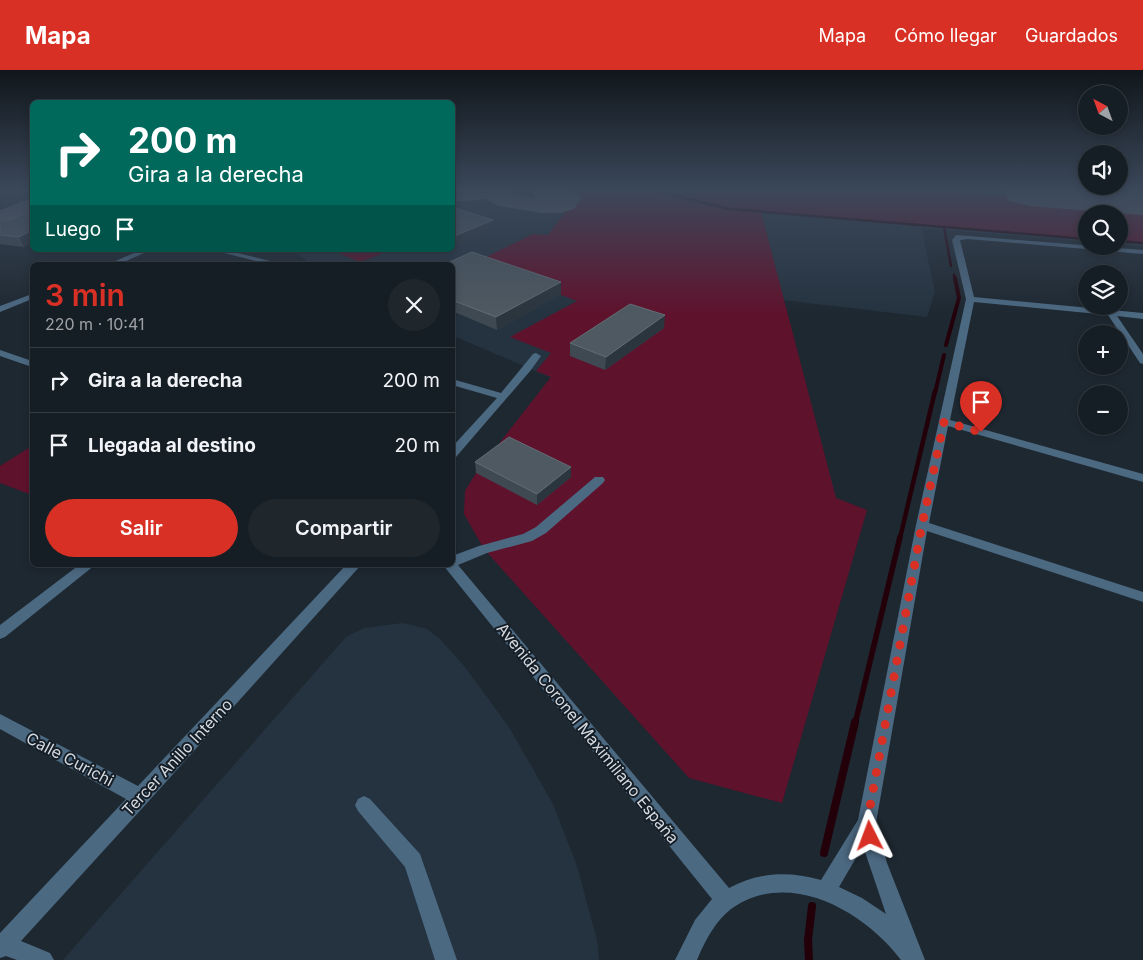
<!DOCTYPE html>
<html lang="es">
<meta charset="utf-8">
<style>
:root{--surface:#161e25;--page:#1f272d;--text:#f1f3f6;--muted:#9ea2a7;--line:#353c42;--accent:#d93025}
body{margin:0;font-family:Inter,sans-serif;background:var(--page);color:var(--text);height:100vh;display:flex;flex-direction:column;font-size:19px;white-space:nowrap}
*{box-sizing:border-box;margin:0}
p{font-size:16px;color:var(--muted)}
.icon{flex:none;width:28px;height:28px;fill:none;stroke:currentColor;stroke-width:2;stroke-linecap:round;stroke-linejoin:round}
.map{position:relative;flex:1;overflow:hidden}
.drawer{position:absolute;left:30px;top:192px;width:425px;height:305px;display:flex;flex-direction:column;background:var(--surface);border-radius:8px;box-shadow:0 2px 8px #0003,0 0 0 1px var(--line)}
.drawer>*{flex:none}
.banner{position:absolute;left:30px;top:30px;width:425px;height:152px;border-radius:8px;box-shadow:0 2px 8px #0003,0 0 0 1px var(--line);background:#00695c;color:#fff;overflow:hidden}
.needle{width:32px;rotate:319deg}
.fabs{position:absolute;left:1078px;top:15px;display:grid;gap:10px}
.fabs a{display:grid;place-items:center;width:50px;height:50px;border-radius:50%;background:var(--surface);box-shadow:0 2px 8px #0003,0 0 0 1px var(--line);font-size:25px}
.pin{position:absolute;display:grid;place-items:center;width:42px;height:42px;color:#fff;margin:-51px -21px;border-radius:50% 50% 50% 0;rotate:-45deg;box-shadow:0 0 5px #0007}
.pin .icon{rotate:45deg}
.me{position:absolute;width:55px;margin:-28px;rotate:357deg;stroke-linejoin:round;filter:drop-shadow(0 0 4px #0008)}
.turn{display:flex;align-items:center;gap:18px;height:105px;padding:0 15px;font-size:22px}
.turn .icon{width:65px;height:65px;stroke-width:2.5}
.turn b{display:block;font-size:35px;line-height:42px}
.then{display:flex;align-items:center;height:48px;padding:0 15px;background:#0003;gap:10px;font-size:19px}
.round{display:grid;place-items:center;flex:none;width:52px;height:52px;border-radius:26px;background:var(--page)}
.overview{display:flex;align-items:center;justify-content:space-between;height:85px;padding:0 15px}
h1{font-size:30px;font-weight:600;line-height:38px;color:var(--accent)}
.button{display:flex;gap:10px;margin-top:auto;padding:10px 15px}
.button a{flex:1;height:58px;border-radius:30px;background:var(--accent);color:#fff;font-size:20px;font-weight:600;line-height:58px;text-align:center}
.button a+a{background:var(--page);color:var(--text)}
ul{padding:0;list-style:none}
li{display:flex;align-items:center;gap:15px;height:65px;padding:0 15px;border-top:1px solid var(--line)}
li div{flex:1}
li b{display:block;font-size:19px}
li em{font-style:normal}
header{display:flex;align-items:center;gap:30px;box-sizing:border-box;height:70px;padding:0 25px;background:var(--accent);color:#fff}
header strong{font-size:24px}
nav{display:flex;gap:28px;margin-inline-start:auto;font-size:18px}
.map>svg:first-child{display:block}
</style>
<header>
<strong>Mapa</strong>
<nav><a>Mapa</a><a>Cómo llegar</a><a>Guardados</a></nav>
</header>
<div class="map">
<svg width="1143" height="890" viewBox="0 0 1143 890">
<rect width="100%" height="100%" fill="#1e2831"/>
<path fill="#253340" d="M0 119H32V137L0 135Z
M453 119H1143V176L1119 174V144H1086V171L921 158 935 222 927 247 783 230 836 428 453 266 452 195H312L293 180H452Z
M403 553 427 559 440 569 464 596 509 657 553 734 577 796 597 870 599 890H63L346 567 364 558Z"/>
<path fill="#5f122c" d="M554 119H916L1143 136V173L1119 171V144H1086V169L761 142 836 428 867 440 782 733 689 708 484 479 464 444 465 421 476 403 551 307 536 301 551 283 510 267 577 231 476 192 533 164 548 165 580 122Z
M331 180H377L384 183 360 192Z
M32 376V425L0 413V396Z"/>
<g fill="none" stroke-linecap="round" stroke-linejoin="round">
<path stroke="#230009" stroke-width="2.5" d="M647 119 730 139 1086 169
M944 157 951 196
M1119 171 1143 173
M954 205 955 209"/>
<path stroke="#230009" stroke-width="4" d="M946 275 959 228 955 208
M935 323 944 285"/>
<path stroke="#230009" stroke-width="4.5" d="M900 468 935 321"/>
<path stroke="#230009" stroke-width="5.5" d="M855 654 900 467"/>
<path stroke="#230009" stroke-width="8" d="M824 783 855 652
M809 890 808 870 812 836"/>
<path fill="#5e666e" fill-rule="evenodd" d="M452 119H512L510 124 536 128 533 124 537 119H559L577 123 581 128 574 139 560 143H541L499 136 485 129 452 132Z
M32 128V144L0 157V140Z"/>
<path fill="#5e666e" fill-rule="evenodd" d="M1001 119H1143V145L1030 136 1010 131Z"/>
<path fill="#4c6982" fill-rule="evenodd" d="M0 143 3 144V146L0 147Z
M956 165 1143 180V184L968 169 960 170 974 227 1143 243V249L1117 246 1143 284V294L1140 293 1108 245 974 232 950 350 1143 404V412L948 356 929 453 1143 522V532L927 461 876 753 887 793 925 890H901C865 842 791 799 734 837 716 849 705 871 697 890H675L695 850 712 829 443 495H452V486L479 476 523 464 536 457 595 407H603L605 410 603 413 546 463 532 471 487 483 458 495 729 818C759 802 788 801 821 810L858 750 916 455 966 229 952 170ZM863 776 886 844 862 828 839 817Z
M141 180H151L117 195H106Z
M212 180H226L286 195H272Z
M32 224V229L0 242V236Z
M0 280 32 291V297L0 286Z
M536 283 541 286 531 300 456 387 452 388V377L497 328 452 315V309L501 323 533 284Z
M79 495H95L5 567 0 569V555Z
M346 495H361L147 733 21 871 50 883 54 890H17L6 886 0 888V863L126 729 0 659V644L138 716Z
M364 726 370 729 420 784 457 890H435L405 797 358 741 355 735 358 729Z"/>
</g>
<path fill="#3e4952" d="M32 141V172L24 177 0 174V150L9 151Z
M431 180H447L439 183Z
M452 195 561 212V224L497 260 452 241Z
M664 258 605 300 570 286V273Z
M475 392 571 397V407L537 435 476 403Z"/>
<path fill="#2b353e" d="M493 150V160L452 178V167Z
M32 160V172L24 177 19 167Z
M439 180H447L439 183Z
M561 212V224L497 260 496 247Z
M665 245 664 258 605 300 606 287Z
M571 397V407L537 435V424Z"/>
<path fill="#4e5961" stroke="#636d75" d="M452 137 493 150 452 167Z
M32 141V160L19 167 0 165V150L9 151Z
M472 182 561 212 496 247 452 230V195H443Z
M630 234 665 245 606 287 570 273Z
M509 367 571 397 537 424 475 392Z"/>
<linearGradient id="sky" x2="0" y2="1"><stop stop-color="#10161b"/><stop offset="0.49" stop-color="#3b485a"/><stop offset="1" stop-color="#3b485a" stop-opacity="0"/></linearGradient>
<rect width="1143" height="244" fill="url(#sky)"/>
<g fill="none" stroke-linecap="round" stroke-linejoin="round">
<path stroke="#d93025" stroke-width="9" stroke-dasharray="0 16.2" d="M870 766 867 753 922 455 944 352 981 362"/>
</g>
<g text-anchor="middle" stroke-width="4" stroke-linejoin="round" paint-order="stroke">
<g font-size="16" fill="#d4dae0" stroke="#151e27">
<text transform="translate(588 663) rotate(51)" y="6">Avenida Coronel Maximiliano España</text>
<text transform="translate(177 687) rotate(-47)" y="6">Tercer Anillo Interno</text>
<text transform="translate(70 689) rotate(28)" y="6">Calle Curichi</text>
</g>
</g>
</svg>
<div class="fabs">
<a><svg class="needle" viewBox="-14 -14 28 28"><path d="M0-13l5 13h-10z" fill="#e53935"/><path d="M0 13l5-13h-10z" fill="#9ea2a7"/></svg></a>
<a><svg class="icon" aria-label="sound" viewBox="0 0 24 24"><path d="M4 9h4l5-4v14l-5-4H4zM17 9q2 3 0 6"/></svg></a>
<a><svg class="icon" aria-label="search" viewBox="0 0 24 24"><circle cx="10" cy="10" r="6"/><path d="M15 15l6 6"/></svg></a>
<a><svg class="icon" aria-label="layers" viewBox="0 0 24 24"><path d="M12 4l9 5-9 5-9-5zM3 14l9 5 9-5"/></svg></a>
<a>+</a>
<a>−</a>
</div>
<div class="pin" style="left:981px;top:362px;background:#d93025"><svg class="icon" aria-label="arrive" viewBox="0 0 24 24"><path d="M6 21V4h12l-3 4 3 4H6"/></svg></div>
<svg class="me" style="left:870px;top:766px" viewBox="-20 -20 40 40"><path d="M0-17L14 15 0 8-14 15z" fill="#d93025" stroke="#fff" stroke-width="4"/></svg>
<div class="banner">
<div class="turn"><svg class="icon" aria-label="right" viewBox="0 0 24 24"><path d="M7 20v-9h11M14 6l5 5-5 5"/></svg><div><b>200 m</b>Gira a la derecha</div></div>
<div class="then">Luego<svg class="icon" aria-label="arrive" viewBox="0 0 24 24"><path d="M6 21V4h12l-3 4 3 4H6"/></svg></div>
</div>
<section class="drawer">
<div class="overview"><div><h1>3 min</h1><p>220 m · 10:41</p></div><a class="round"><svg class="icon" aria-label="close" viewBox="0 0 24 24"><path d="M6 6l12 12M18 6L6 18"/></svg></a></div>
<ul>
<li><svg class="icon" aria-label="right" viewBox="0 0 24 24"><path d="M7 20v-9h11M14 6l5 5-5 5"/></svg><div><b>Gira a la derecha</b></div><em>200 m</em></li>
<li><svg class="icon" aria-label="arrive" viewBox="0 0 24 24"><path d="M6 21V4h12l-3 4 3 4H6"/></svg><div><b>Llegada al destino</b></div><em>20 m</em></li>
</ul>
<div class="button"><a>Salir</a><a>Compartir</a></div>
</section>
</div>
